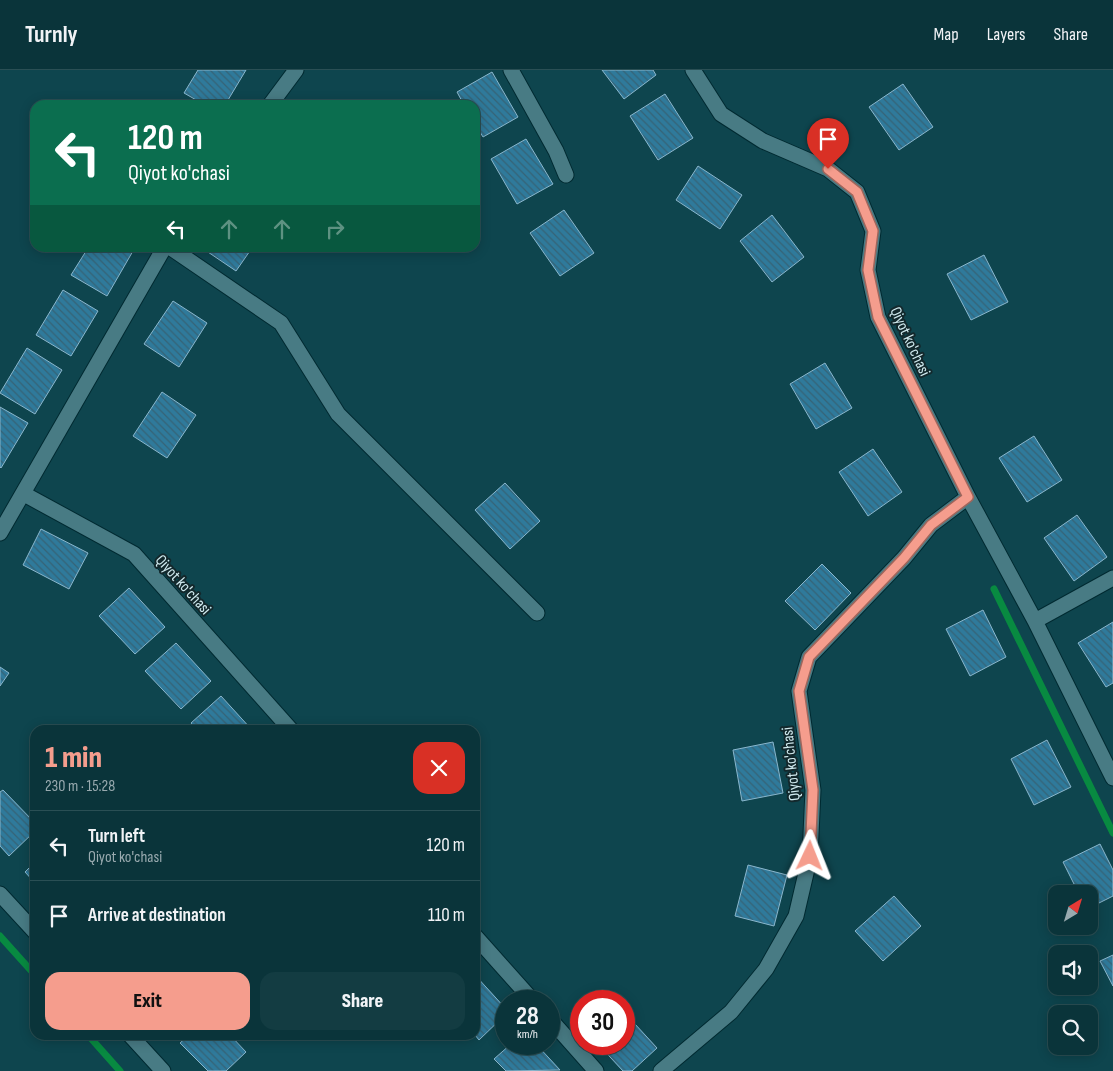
<!DOCTYPE html>
<meta charset="utf-8">
<style>
:root{--surface:#0a343a;--page:#133c42;--text:#f1f3f6;--muted:#99aaaf;--line:#2a4f54;--accent:#f59d8d}
body{margin:0;font-family:"Sofia Sans Condensed",sans-serif;background:var(--page);color:var(--text);height:100vh;display:flex;flex-direction:column;font-size:19px;white-space:nowrap}
*{box-sizing:border-box;margin:0}
p{font-size:16px;color:var(--muted)}
.icon{flex:none;width:28px;height:28px;fill:none;stroke:currentColor;stroke-width:2;stroke-linecap:round;stroke-linejoin:round}
.map{position:relative;flex:1;overflow:hidden}
.sheet{position:absolute;left:30px;top:655px;width:450px;height:315px;display:flex;flex-direction:column;background:var(--surface);border-radius:15px;box-shadow:0 2px 12px #0003,0 0 0 1px var(--line)}
.sheet>*{flex:none}
.hud{position:absolute;left:30px;top:30px;width:450px;height:152px;border-radius:15px;box-shadow:0 2px 12px #0003,0 0 0 1px var(--line);background:#0b6e4f;color:#fff;overflow:hidden}
.needle{width:32px;rotate:38deg}
.tools{position:absolute;left:1048px;top:815px;display:grid;gap:10px}
.tools a{display:grid;place-items:center;width:50px;height:50px;border-radius:10px;background:var(--surface);box-shadow:0 2px 12px #0003,0 0 0 1px var(--line);font-size:25px}
.speed{position:absolute;left:495px;top:920px;display:flex;gap:10px;font-size:25px;font-weight:700;text-align:center}
.speed>*{display:grid;place-content:center;width:65px;height:65px;border-radius:50%;background:var(--surface);box-shadow:0 2px 12px #0003,0 0 0 1px var(--line);line-height:1}
.speed small{font-size:12px;font-weight:400}
.speed .limit{border:8px solid #d22;background:#fff;color:#111}
.pin{position:absolute;display:grid;place-items:center;width:42px;height:42px;color:#fff;margin:-51px -21px;border-radius:50% 50% 50% 0;rotate:-45deg;box-shadow:0 0 5px #0007}
.pin .icon{rotate:45deg}
.me{position:absolute;width:55px;margin:-28px;rotate:2deg;stroke-linejoin:round;filter:drop-shadow(0 0 4px #0008)}
.turn{display:flex;align-items:center;gap:18px;height:105px;padding:0 15px;font-size:22px}
.turn .icon{width:65px;height:65px;stroke-width:2.5}
.turn b{display:block;font-size:35px;line-height:42px}
.lanes{display:flex;align-items:center;height:48px;padding:0 15px;background:#0003;justify-content:center;gap:25px;direction:ltr}
.lanes .off{opacity:.35}
.round{display:grid;place-items:center;flex:none;width:52px;height:52px;border-radius:15px;background:var(--page)}
.overview{display:flex;align-items:center;justify-content:space-between;height:85px;padding:0 15px}
h1{font-size:30px;font-weight:800;line-height:38px;color:var(--accent)}
.primary-button{display:flex;gap:10px;margin-top:auto;padding:10px 15px}
.primary-button a{flex:1;height:58px;border-radius:15px;background:var(--accent);color:#111;font-size:20px;font-weight:800;line-height:58px;text-align:center}
.primary-button a+a{background:var(--page);color:var(--text)}
ul{padding:0;list-style:none}
li{display:flex;align-items:center;gap:15px;height:70px;padding:0 15px;border-top:1px solid var(--line)}
li div{flex:1}
li b{display:block;font-size:19px}
li em{font-style:normal}
header{display:flex;align-items:center;gap:30px;box-sizing:border-box;height:70px;padding:0 25px;background:var(--surface);border-bottom:1px solid var(--line)}
header strong{font-size:24px}
nav{display:flex;gap:28px;margin-inline-start:auto;font-size:18px}
.map>svg:first-child{display:block}
</style>
<header>
<strong>Turnly</strong>
<nav><a>Map</a><a>Layers</a><a>Share</a></nav>
</header>
<div class="map">
<svg width="1113" height="1001" viewBox="0 0 1113 1001">
<defs>
<pattern id="building-back-hatch" width="6" height="6" patternUnits="userSpaceOnUse" patternTransform="scale(1.25)"><rect width="6" height="6" fill="#2f7a9b"/><path d="M-1 5l2 2M0 0l6 6M5-1l2 2" fill="none" stroke="#366376"/></pattern>
</defs>
<rect width="100%" height="100%" fill="#0e454e"/>
<g fill="none" stroke-linecap="round" stroke-linejoin="round">
<path stroke="#088a41" stroke-width="7" d="M994 519 1113 763
M0 866 35 905
M88 965 120 1001"/>
</g>
<path fill="url(#building-back-hatch)" stroke="#8ab6cc" d="M198 0H246L225 35H205L184 23Z
M602 0H653L656 5 624 29Z
M492 2 518 47 483 67 475 54V35H464L457 22Z
M903 14 933 57 899 80 869 37Z
M665 24 693 68 658 90 630 46Z
M526 69 553 114 517 134 491 89Z
M698 96 742 125 720 159 676 130Z
M564 140 594 183 560 206 530 163Z
M772 145 804 187 772 212 740 171Z
M88 178H127L133 181 107 226 71 205Z
M202 178H252L236 201Z
M984 185 1008 232 971 250 947 204Z
M63 220 98 241 71 286 36 265Z
M173 231 207 253 179 297 144 274Z
M27 278 62 300 35 344 0 323Z
M825 293 852 338 816 359 790 314Z
M162 322 196 345 167 388 133 366Z
M0 337 28 353 1 398 0 397Z
M1034 366 1062 410 1027 432 999 388Z
M873 379 902 422 868 446 839 402Z
M505 413 540 451 510 479 475 440Z
M1077 445 1107 487 1074 511 1044 468Z
M41 459 88 483 69 519 23 495Z
M822 494 851 523 815 560 785 531Z
M129 518 165 557 135 584 99 546Z
M983 540 1006 587 970 606 946 559Z
M1113 552V613L1106 617 1078 573Z
M176 573 211 611 181 639 145 601Z
M0 597 9 603 0 616Z
M221 626 252 660H197L191 653Z
M1047 670 1071 717 1034 735 1011 689Z
M773 672 783 723 742 731 733 680Z
M3 720 35 753V761L9 786 0 776V722Z
M1100 774 1113 800V826L1089 838V824H1079L1063 792Z
M35 792V813L25 802Z
M748 795 787 805 774 856 735 846Z
M894 826 921 856 883 891 855 861Z
M1113 885V916L1100 891Z
M475 905 506 939V944L479 970 475 965Z
M624 942 657 978 632 1001H623L598 974H624Z
M189 965H230L246 982 226 1001H208L180 973Z
M511 974H536L560 1000 506 1001 494 989Z"/>
<g fill="none" stroke-linecap="round" stroke-linejoin="round">
<defs>
<path id="street" d="M511 0 556 81 566 105
M693 0 721 44 763 71 828 99 857 122 873 161 868 200 878 247 968 427 1035 551 1113 708
M270 35 296 0
M171 178 281 253 338 344 537 543
M24 424 134 484 291 660
M0 463 164 178
M1035 551 1113 508
M0 824 35 862
M475 866 533 931
M549 948 596 1001
M130 965 163 1001
M661 1001 731 942 766 899 796 846 810 786 813 720 799 621 809 587 904 488 931 455 968 427"/>
</defs>
<use href="#street" stroke="#002a31" stroke-width="17"/>
<use href="#street" stroke="#487b84" stroke-width="15"/>
</g>
<g fill="none" stroke-linecap="round" stroke-linejoin="round">
<defs>
<path id="route" d="M810 786 813 720 799 621 809 587 904 488 931 455 968 427 878 247 868 200 873 161 857 122 828 99"/>
</defs>
<use href="#route" stroke="#9f665c" stroke-width="12"/>
<use href="#route" stroke="#f59d8d" stroke-width="9"/>
</g>
<g text-anchor="middle" stroke-width="4" stroke-linejoin="round" paint-order="stroke">
<g font-size="16" fill="#d0eaef" stroke="#13282c">
<text transform="translate(911 271) rotate(65)" y="6">Qiyot ko'chasi</text>
<text transform="translate(184 514) rotate(48)" y="6">Qiyot ko'chasi</text>
<text transform="translate(790 694) rotate(-96)" y="6">Qiyot ko'chasi</text>
</g>
</g>
</svg>
<div class="tools">
<a><svg class="needle" viewBox="-14 -14 28 28"><path d="M0-13l5 13h-10z" fill="#e53935"/><path d="M0 13l5-13h-10z" fill="#99aaaf"/></svg></a>
<a><svg class="icon" aria-label="sound" viewBox="0 0 24 24"><path d="M4 9h4l5-4v14l-5-4H4zM17 9q2 3 0 6"/></svg></a>
<a><svg class="icon" aria-label="search" viewBox="0 0 24 24"><circle cx="10" cy="10" r="6"/><path d="M15 15l6 6"/></svg></a>
</div>
<div class="speed"><div>28<small>km/h</small></div><div class="limit">30</div></div>
<div class="pin" style="left:828px;top:99px;background:#d93025"><svg class="icon" aria-label="arrive" viewBox="0 0 24 24"><path d="M6 21V4h12l-3 4 3 4H6"/></svg></div>
<svg class="me" style="left:810px;top:786px" viewBox="-20 -20 40 40"><path d="M0-17L14 15 0 8-14 15z" fill="#f59d8d" stroke="#fff" stroke-width="4"/></svg>
<div class="hud">
<div class="turn"><svg class="icon" aria-label="left" viewBox="0 0 24 24"><path d="M17 20v-9H6M10 6l-5 5 5 5"/></svg><div><b>120 m</b>Qiyot ko'chasi</div></div>
<div class="lanes"><svg class="icon" aria-label="left" viewBox="0 0 24 24"><path d="M17 20v-9H6M10 6l-5 5 5 5"/></svg><svg class="icon off" aria-label="ahead" viewBox="0 0 24 24"><path d="M12 20V5M6 11l6-6 6 6"/></svg><svg class="icon off" aria-label="ahead" viewBox="0 0 24 24"><path d="M12 20V5M6 11l6-6 6 6"/></svg><svg class="icon off" aria-label="right" viewBox="0 0 24 24"><path d="M7 20v-9h11M14 6l5 5-5 5"/></svg></div>
</div>
<section class="sheet">
<div class="overview"><div><h1>1 min</h1><p>230 m · 15:28</p></div><a class="round" style="background:#d93025;color:#fff"><svg class="icon" aria-label="close" viewBox="0 0 24 24"><path d="M6 6l12 12M18 6L6 18"/></svg></a></div>
<ul>
<li><svg class="icon" aria-label="left" viewBox="0 0 24 24"><path d="M17 20v-9H6M10 6l-5 5 5 5"/></svg><div><b>Turn left</b><p>Qiyot ko'chasi</p></div><em>120 m</em></li>
<li><svg class="icon" aria-label="arrive" viewBox="0 0 24 24"><path d="M6 21V4h12l-3 4 3 4H6"/></svg><div><b>Arrive at destination</b></div><em>110 m</em></li>
</ul>
<div class="primary-button"><a>Exit</a><a>Share</a></div>
</section>
</div>
